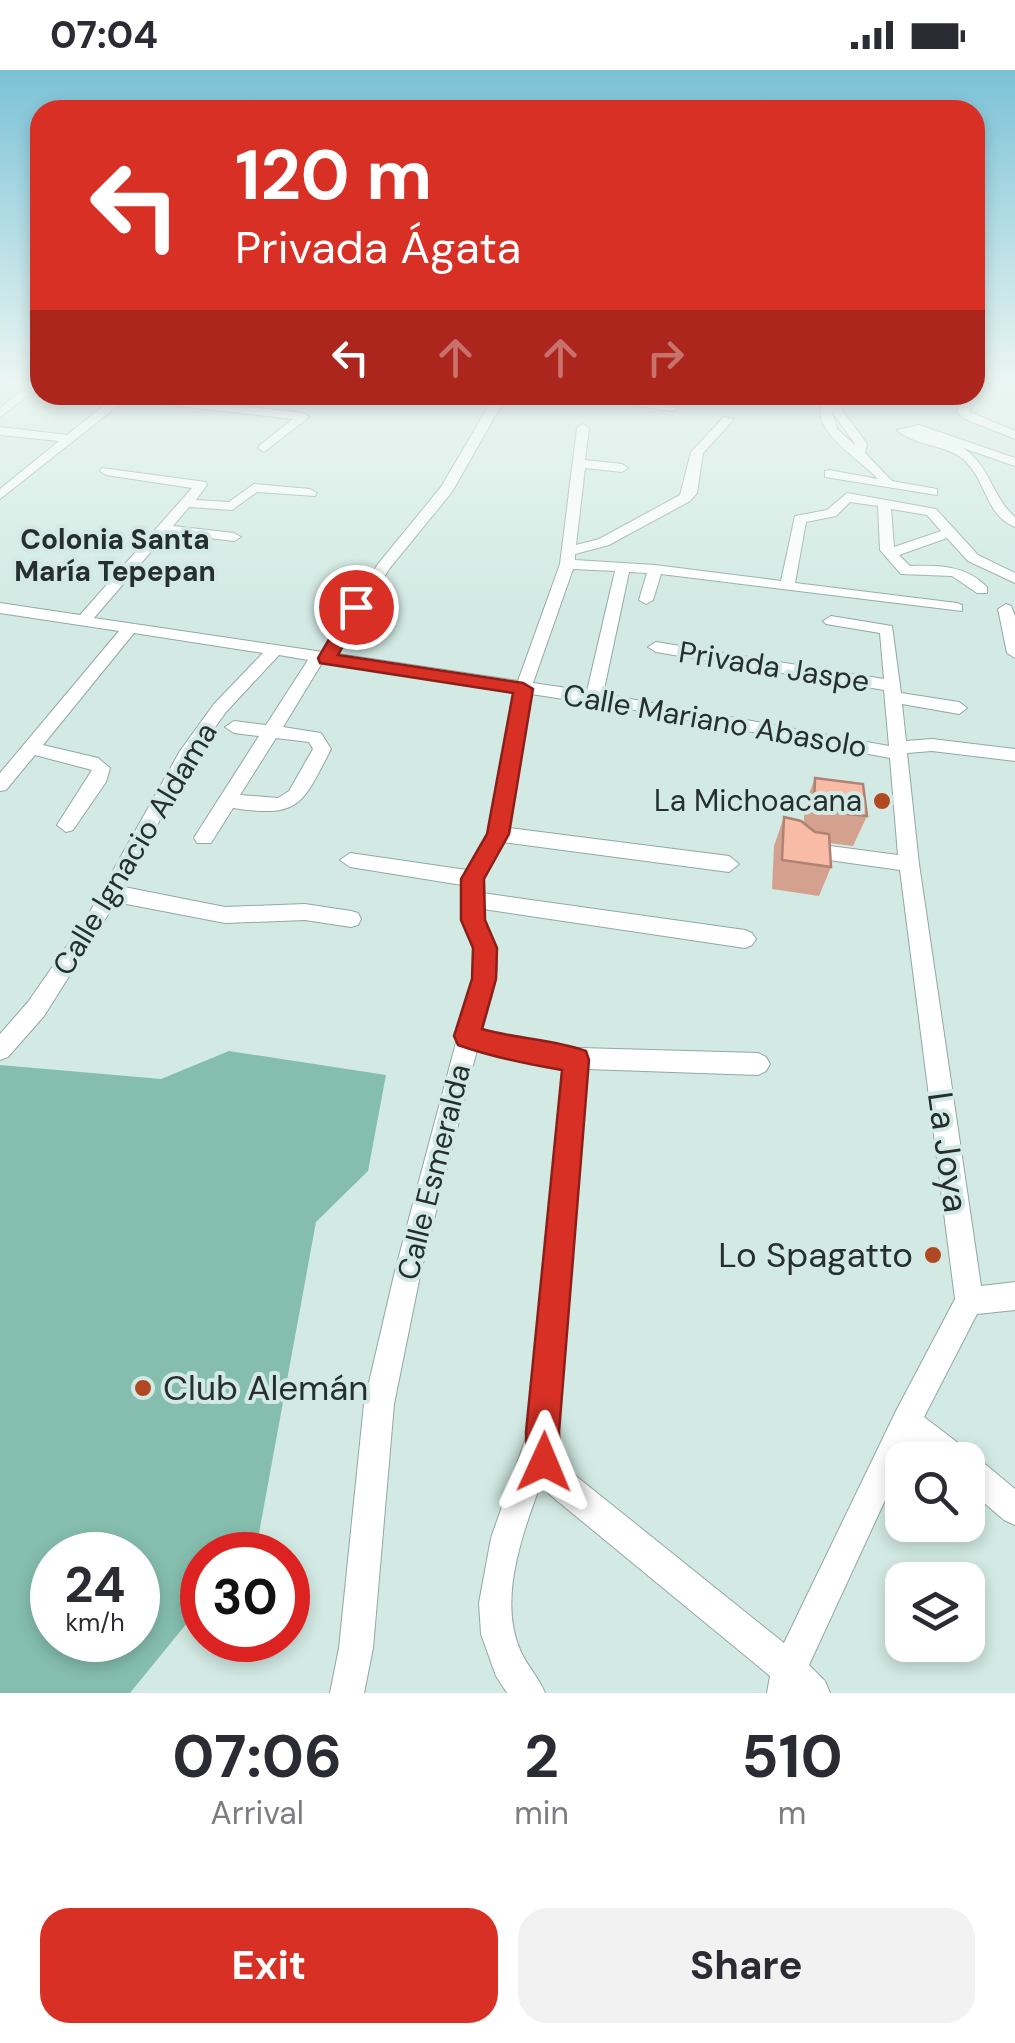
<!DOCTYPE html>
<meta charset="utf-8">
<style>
:root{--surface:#fff;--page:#f2f2f3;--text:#2b2b33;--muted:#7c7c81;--accent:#d93025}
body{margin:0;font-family:"DM Sans",sans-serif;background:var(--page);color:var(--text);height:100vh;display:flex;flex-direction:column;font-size:38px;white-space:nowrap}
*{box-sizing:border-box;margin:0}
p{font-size:32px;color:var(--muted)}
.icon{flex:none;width:55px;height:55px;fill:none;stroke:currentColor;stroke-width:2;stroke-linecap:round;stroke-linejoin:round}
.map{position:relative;height:1623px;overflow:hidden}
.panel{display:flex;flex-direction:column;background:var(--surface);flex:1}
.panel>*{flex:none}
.guide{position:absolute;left:30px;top:30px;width:955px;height:305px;border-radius:30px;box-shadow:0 5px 15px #0003;background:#d93025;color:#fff;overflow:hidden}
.tools{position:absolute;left:885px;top:1372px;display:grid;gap:20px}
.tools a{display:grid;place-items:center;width:100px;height:100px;border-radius:20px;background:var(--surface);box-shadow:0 5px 15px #0003;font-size:50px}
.speed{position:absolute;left:30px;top:1462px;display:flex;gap:20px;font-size:50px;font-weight:700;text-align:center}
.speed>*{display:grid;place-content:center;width:130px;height:130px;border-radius:50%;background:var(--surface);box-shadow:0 5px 15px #0003;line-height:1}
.speed small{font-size:25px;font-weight:400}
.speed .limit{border:15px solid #d22;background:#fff;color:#111}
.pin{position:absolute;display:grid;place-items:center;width:85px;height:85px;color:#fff;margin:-42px;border:5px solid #fff;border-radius:50%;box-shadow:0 2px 10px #0007}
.me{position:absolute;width:110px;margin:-55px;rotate:1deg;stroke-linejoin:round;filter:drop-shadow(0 0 8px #0008)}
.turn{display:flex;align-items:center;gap:35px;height:210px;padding:0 40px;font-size:45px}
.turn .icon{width:130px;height:130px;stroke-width:2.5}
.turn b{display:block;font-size:70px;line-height:85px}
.lanes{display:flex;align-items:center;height:95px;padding:0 40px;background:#0003;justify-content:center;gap:50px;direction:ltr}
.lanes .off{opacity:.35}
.eta{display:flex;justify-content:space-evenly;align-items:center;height:170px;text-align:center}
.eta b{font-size:60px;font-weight:700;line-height:70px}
.action{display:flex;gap:20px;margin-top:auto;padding:20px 40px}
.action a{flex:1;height:115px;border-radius:30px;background:var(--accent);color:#fff;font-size:40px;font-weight:700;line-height:115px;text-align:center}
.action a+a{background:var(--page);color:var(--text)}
.status{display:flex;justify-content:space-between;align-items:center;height:70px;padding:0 50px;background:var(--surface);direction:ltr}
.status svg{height:28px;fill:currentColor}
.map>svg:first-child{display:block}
</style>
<div class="status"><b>07:04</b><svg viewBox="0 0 49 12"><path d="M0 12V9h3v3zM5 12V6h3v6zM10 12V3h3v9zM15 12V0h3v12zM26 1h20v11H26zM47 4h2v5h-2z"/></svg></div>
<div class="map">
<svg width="1015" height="1623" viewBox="0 0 1015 1623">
<rect width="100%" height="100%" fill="#d2eae3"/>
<path fill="#85beae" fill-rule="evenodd" d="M229 981 386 1005 368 1101 316 1152 255 1485H202V1551L187 1553 130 1623H0V995L161 1009ZM52 1485H138V1570H52Z"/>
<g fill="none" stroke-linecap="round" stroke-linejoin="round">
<defs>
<path id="minor" d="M21 321 31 323 0 347V338Z
M117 325H144L303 343 309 347 264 382 258 378 260 375 293 349 125 330 0 429V419L59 371 0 365V357L67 365Z
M499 325H511L499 339 452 422 389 499 338 584 518 611 560 494 577 358 583 354 589 358 585 390 622 394 628 398 622 402 585 398 576 475 599 469 680 425 691 382 724 347 734 349 703 383 697 423 690 431 609 475 575 484V490L655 495 781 511 795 446 827 440 847 423 936 439 978 485 1015 503V513L968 491 947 468 899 485 910 496C939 495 965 495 987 517V523H977L952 506 901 504 880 480 878 436 850 432 836 446 806 452 795 513 957 533 962 535V541L661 504 653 530 646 534 639 530 647 503 629 502 603 624 889 676 884 620 656 582 648 577 656 572 884 609 880 563 826 554 823 551 831 546 892 556 901 623 959 632 967 638 959 644 902 634 906 671 932 669 1015 679V691L932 681 907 683 919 794 981 1216 1015 1212V1240L977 1244 924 1347 966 1379 968 1385 979 1389 1015 1419V1455L1004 1450 968 1419V1390H931L911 1374 809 1595 825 1611 830 1623H767L770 1606 549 1424 541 1413C523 1463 497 1530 521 1582 528 1597 539 1608 545 1623H507L496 1606 481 1564 479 1533 491 1468 528 1362 564 998 545 997 477 980 421 1201 394 1334 373 1578 364 1623H330L339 1578 364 1334 395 1201 473 909 474 879 463 850 462 815 350 797 340 790 350 783 467 800 488 764 514 621 322 593 283 657 321 663 331 679C302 735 300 748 233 738L211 773H197L194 768 197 763 259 666 234 663 225 657 234 651 266 655 308 590 279 585 226 642 193 688 124 817 225 837 305 834 351 841 358 843 361 849 358 855 351 857 305 850 225 853 116 832 44 946 8 987 0 990V964L28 932 87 847 180 681 214 634 263 583 134 563 43 675 98 688 110 698 106 712 73 760 66 762 57 755 92 700 35 685 6 720 0 721V703L119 561 0 543V533L80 545 192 418 106 405 100 401 102 398 206 412 207 415 196 430 229 432 254 414 310 419 317 423 315 426 257 422 232 440 189 437 173 456 234 463 241 467 234 471 167 463 94 548 323 582 378 494 441 417 488 337ZM891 439 927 445 941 461 894 477ZM573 499 615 501 587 621 533 613ZM531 624 641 641 890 688 898 785 807 773 797 780 807 787 900 800 955 1229 896 1341 784 1573 571 1402 559 1387 558 1362 587 999 758 1005 766 1001 770 994 766 987 758 983 545 977 482 961C488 936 501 905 496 879 493 865 483 855 483 839L745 878 752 875 756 869 752 863 745 860 482 823V809L503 772 729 802 739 794 729 786 509 758ZM276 668 309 672 313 679 289 721 278 728 240 725Z
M569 325H600L678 338 672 341Z
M832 325H844L837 333 867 374 865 383 892 411 937 419V425L825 407V401L829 400 878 409C861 389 794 351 832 325ZM832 342 855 374V375L837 359Z
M957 325H969L970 342 1015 361V369L965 349 958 343Z
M919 355 1015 388V396L963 378C990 395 992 427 1015 447V457C987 446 987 415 968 394 950 373 917 378 897 360Z
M1006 534 1011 536 1015 546V588L1007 583 998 539Z"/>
</defs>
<use href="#minor" stroke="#92a8a1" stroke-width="2"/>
<use href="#minor" fill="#fff" fill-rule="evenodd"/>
</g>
<path fill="#d5a18f" d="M815 708 867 746 853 776 829 773 831 797 819 826 772 819 774 776 784 747 804 753V737Z"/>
<path fill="#f8bba6" stroke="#ae8374" stroke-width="2.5" d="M815 708 863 714 867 746 814 740Z
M784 747 801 751 815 762 829 764 831 797 782 790Z"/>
<linearGradient id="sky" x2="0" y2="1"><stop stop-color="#7bc2d7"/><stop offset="0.58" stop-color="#ebf6f2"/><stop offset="1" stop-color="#ebf6f2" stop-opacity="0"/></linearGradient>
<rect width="1015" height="539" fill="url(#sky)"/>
<path fill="#d93025" stroke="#8d1f18" stroke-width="2.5" d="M356 532 365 537 338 585 523 613 533 619 509 764 484 809 485 850 497 878 496 909 482 959C516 969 553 969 586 981L589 990 559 1362 561 1392 556 1404 544 1409 532 1404 527 1392 526 1362 562 1000C526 994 492 987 458 975L454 966 472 909 473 878 461 850V809L487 764 513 623 320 593 318 588 348 537Z"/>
<g fill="#b04922" stroke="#d2eae3" stroke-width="4">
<circle cx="882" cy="731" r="10"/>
<circle cx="933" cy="1185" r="10"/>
<circle cx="143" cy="1318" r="10"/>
</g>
<g text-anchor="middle" stroke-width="8" stroke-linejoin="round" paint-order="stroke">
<g font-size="28" font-weight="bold" fill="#262f2d" stroke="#d2eae3">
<text x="115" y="479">Colonia Santa<tspan x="115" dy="32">María Tepepan</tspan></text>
</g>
<g font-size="30" fill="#262f2d" stroke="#d2eae3">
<text transform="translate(774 597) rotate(9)" y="10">Privada Jaspe</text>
<text transform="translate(715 651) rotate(10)" y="10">Calle Mariano Abasolo</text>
<text transform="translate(135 779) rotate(-59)" y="10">Calle Ignacio Aldama</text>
<text transform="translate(434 1102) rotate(-76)" y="10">Calle Esmeralda</text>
</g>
<g font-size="30" fill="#262f2d" stroke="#d2eae3" text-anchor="end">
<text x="862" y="741">La Michoacana</text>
</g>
<g font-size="35" fill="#262f2d" stroke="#d2eae3">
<text transform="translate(948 1082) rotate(82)" y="12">La Joya</text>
</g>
<g font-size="35" fill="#262f2d" stroke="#d2eae3" text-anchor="end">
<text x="913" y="1197">Lo Spagatto</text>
<text x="163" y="1330" text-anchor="start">Club Alemán</text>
</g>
</g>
</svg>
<div class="tools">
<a><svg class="icon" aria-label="search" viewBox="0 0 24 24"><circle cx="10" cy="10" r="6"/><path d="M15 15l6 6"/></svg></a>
<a><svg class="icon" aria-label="layers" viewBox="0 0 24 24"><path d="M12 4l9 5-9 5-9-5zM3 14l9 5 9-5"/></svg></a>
</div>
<div class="speed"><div>24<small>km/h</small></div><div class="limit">30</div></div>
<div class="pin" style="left:356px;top:537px;background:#d93025"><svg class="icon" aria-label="arrive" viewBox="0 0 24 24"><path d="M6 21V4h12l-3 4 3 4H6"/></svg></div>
<svg class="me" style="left:544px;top:1392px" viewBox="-20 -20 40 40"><path d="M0-17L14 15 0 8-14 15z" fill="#d93025" stroke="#fff" stroke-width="4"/></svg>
<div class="guide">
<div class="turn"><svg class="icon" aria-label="left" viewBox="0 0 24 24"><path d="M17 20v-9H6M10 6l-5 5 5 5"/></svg><div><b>120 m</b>Privada Ágata</div></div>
<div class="lanes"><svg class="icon" aria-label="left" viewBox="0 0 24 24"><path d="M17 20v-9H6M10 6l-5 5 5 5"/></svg><svg class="icon off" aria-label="ahead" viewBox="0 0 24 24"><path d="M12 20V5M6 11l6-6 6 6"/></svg><svg class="icon off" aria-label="ahead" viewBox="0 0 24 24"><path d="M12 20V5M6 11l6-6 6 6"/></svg><svg class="icon off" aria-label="right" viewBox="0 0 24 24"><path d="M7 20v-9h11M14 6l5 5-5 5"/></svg></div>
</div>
</div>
<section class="panel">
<div class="eta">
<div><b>07:06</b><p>Arrival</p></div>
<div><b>2</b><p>min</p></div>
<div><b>510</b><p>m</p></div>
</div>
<div class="action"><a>Exit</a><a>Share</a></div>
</section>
